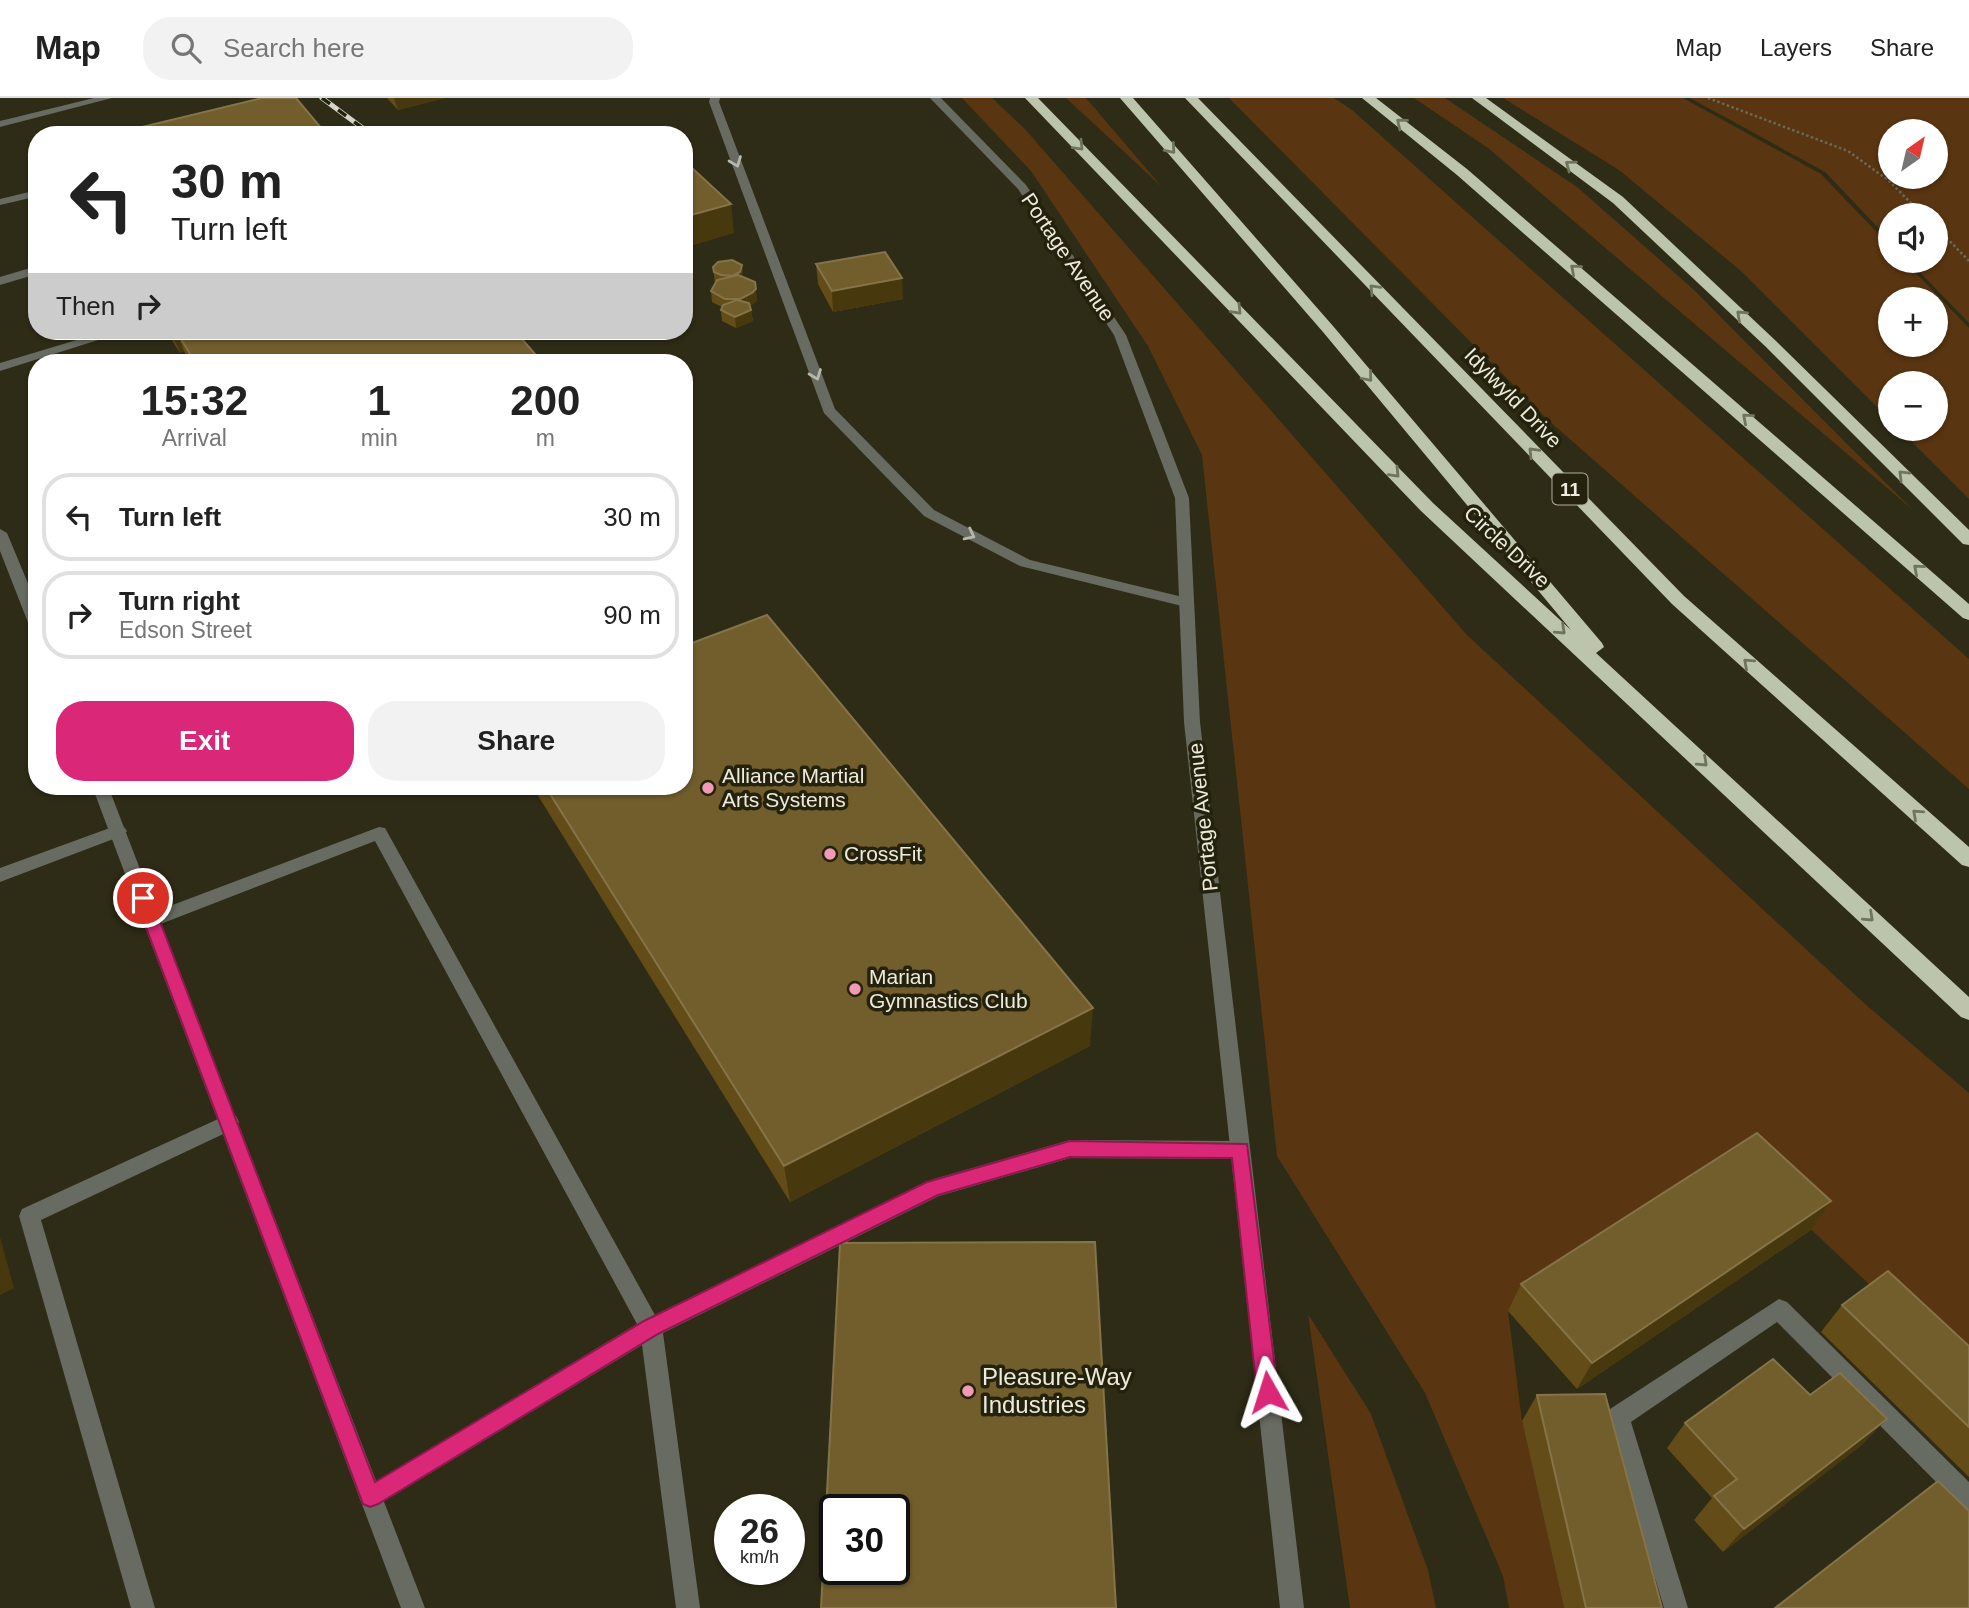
<!DOCTYPE html>
<meta charset="utf-8">
<style>
:root{--surface:#fff;--page:#f2f2f2;--text:#222;--muted:#767676;--line:#e0e0e0;--accent:#db2777}
body{margin:0;font-family:Arial,sans-serif;background:var(--page);color:var(--text);height:100vh;display:flex;flex-direction:column;font-size:26px;white-space:nowrap}
*{box-sizing:border-box;margin:0}
p{font-size:23px;color:var(--muted)}
.icon{flex:none;width:38px;height:38px;fill:none;stroke:currentColor;stroke-width:2;stroke-linecap:round;stroke-linejoin:round}
.map{position:relative;flex:1;overflow:hidden}
.side{position:absolute;left:28px;top:256px;width:665px;height:441px;display:flex;flex-direction:column;background:var(--surface);border-radius:28px;box-shadow:0 2px 5px #0004}
.side>*{flex:none}
.hud{position:absolute;left:28px;top:28px;width:665px;height:214px;border-radius:28px;box-shadow:0 2px 5px #0004;background:#fff;color:var(--text);overflow:hidden}
.needle{width:46px;rotate:34deg}
.tools{position:absolute;left:1878px;top:21px;display:grid;gap:14px}
.tools a{display:grid;place-items:center;width:70px;height:70px;border-radius:50%;background:var(--surface);box-shadow:0 2px 5px #0004;font-size:35px}
.speed{position:absolute;left:714px;top:1396px;display:flex;gap:14px;font-size:35px;font-weight:700;text-align:center}
.speed>*{display:grid;place-content:center;width:91px;height:91px;border-radius:50%;background:var(--surface);box-shadow:0 2px 5px #0004;line-height:1}
.speed small{font-size:18px;font-weight:400}
.speed .limit{border:4px solid #111;border-radius:10px;background:#fff;color:#111}
.pin{position:absolute;display:grid;place-items:center;width:60px;height:60px;color:#fff;margin:-30px;border:4px solid #fff;border-radius:50%;box-shadow:0 2px 7px #0007}
.me{position:absolute;width:77px;margin:-38px;rotate:354deg;stroke-linejoin:round;filter:drop-shadow(0 0 5px #0008)}
.turn{display:flex;align-items:center;gap:24px;height:147px;padding:0 28px;font-size:32px}
.turn .icon{width:91px;height:91px;stroke-width:2.5}
.turn b{display:block;font-size:49px;line-height:60px}
.then{display:flex;align-items:center;height:66px;padding:0 28px;background:#0003;gap:14px;font-size:26px}
.eta{display:flex;justify-content:space-evenly;align-items:center;height:119px;text-align:center}
.eta b{font-size:42px;font-weight:600;line-height:49px}
.action{display:flex;gap:14px;margin-top:auto;padding:14px 28px}
.action a{flex:1;height:80px;border-radius:28px;background:var(--accent);color:#fff;font-size:28px;font-weight:600;line-height:80px;text-align:center}
.action a+a{background:var(--page);color:var(--text)}
ul{padding:0;list-style:none}
li{display:flex;align-items:center;gap:21px;height:88px;margin:0 14px 10px;padding:0 14px;border:4px solid var(--line);border-radius:28px}
li div{flex:1}
li b{display:block;font-size:26px}
li em{font-style:normal}
header{display:flex;align-items:center;gap:42px;box-sizing:border-box;height:98px;padding:0 35px;background:var(--surface);border-bottom:2px solid var(--line)}
header strong{font-size:33px}
nav{display:flex;gap:38px;margin-inline-start:auto;font-size:24px}
.search{width:490px;height:63px;background:var(--page);display:flex;align-items:center;gap:18px;box-sizing:border-box;padding:0 24px;border-radius:28px;color:var(--muted);font-size:26px}
.map>svg:first-child{display:block}
</style>
<header>
<strong>Map</strong>
<div class="search"><svg class="icon" aria-label="search" viewBox="0 0 24 24"><circle cx="10" cy="10" r="6"/><path d="M15 15l6 6"/></svg>Search here</div>
<nav><a>Map</a><a>Layers</a><a>Share</a></nav>
</header>
<div class="map">
<svg width="1969" height="1510" viewBox="0 0 1969 1510">
<rect width="100%" height="100%" fill="#2e2c16"/>
<path fill="#593511" fill-rule="evenodd" d="M962 0H992L1024 30 1467 537 1864 905 1969 995V1281L1740 1064 1508 1213 1522 1323 1564 1510H1509L1503 1478 1425 1295 1277 1058 1202 357 1148 248 1031 73Z
M1066 0H1086L1162 89Z
M1229 0H1334L1352 12 1969 561V691L1548 322Z
M1414 0H1445L1577 89 1693 191 1913 412 1488 50Z
M1503 0H1683L1821 76 1890 148V163H1904L1969 230V401L1899 331H1936V285H1890V322L1741 173 1619 72ZM1936 201V247H1890V201Z
M1690 0H1969V225L1909 163H1936V117H1890V142L1825 74ZM1890 33H1936V79H1890Z
M1308 1216 1371 1316 1428 1472 1436 1510H1350Z"/>
<g fill="none" stroke-linecap="round" stroke-linejoin="round">
<path stroke="#6c6a57" stroke-width="2.5" stroke-dasharray="2.5 2.5" stroke-linecap="butt" d="M1708 0 1848 53 1888 82 1923 117
M1936 129 1969 163"/>
<path fill="#686b61" fill-rule="evenodd" d="M94 0H112L0 29V23Z
M710 0H720L719 4 835 311 934 412 1030 462 1191 501 1194 504 1191 507 1186 509 1020 468 924 418 824 315 709 4Z
M33 93 37 94V106L30 100 0 107V101Z
M37 168V176L0 187V179Z
M99 233H111L114 237 0 273V265L100 235Z
M118 727 124 729 127 733 124 737 0 784V770Z
M379 729 385 730 655 1217 934 1081 1070 1042 1240 1043 1247 1046 1250 1052 1247 1058 1240 1061 1070 1060 939 1098 663 1235 700 1510H676L642 1247 371 1411 363 1407 359 1399 363 1391 637 1226 375 743 158 827H146L143 822 146 817Z
M229 1016 236 1018 239 1024 236 1030 41 1122 155 1510H131L19 1118 22 1111Z
M1779 1201 1787 1204 1969 1384V1413L1961 1409 1777 1224 1631 1324 1688 1510H1664L1607 1319 1610 1311Z"/>
<path fill="#686b61" fill-rule="evenodd" d="M930 0H941L1026 87 1126 237 1189 400 1200 624 1304 1510H1280L1184 624 1175 400 1114 237 1018 91Z
M0 431 7 435 37 507V532L29 527 0 453Z
M92 688H108L425 1510H401Z"/>
<path fill="#bcc5ac" fill-rule="evenodd" d="M1025 0H1038L1433 405 1571 532 1323 234 1120 0H1133L1333 228 1602 545 1604 549 1596 555 1969 899V922L1961 919 1421 413Z
M1185 0H1198L1684 498 1969 749V769L1962 767 1672 506Z
M1362 0H1376L1467 71 1969 506V522L1963 520 1457 77Z
M1472 0H1486L1623 99 1776 243 1969 432V447L1963 446 1766 249 1613 105Z"/>
<defs>
<path id="rail" d="M322 0 372 37"/>
</defs>
<use href="#rail" stroke="#d7d5c7" stroke-width="5"/>
<use href="#rail" stroke="#24220c" stroke-width="3.5" stroke-dasharray="10" stroke-linecap="butt"/>
</g>
<path fill="#634c18" d="M387 0H445L398 12Z
M816 166 903 201 833 214 818 186Z
M742 167 743 179 757 202 753 206 750 208 753 223 736 230 722 223 721 212 722 209 712 204 711 193 715 185 713 169Z
M166 233H515L542 264H189L184 253 180 255Z
M532 688H684L1090 948 790 1104Z
M1831 1103 1811 1132 1577 1291 1508 1213 1521 1186Z
M1842 1207 1969 1248V1379L1821 1234Z
M1537 1297 1662 1510H1564L1522 1323Z
M1810 1297 1863 1346 1723 1454 1694 1422 1712 1400 1667 1350 1685 1325Z"/>
<path fill="#48380e" d="M394 0H445L398 12Z
M731 106 734 135 684 150V119Z
M742 167 743 177 741 184 732 178Z
M902 180 903 201 833 214 832 193Z
M756 191 757 202 753 206 742 211 740 201Z
M751 212 753 223 736 230 735 219Z
M171 233H176L184 253 180 255Z
M1093 910 1090 948 790 1104 784 1068Z
M1831 1103 1811 1132 1577 1291 1592 1265Z
M0 1139 14 1190 0 1197Z
M1887 1321 1863 1346 1723 1454 1744 1431Z"/>
<path fill="#725d2d" stroke="#857349" stroke-width="2" fill-rule="evenodd" d="M262 0H296L327 37H109Z
M692 70 731 106 684 119V72Z
M885 154 902 180 832 193 816 166Z
M732 162 742 167 740 174 732 178 721 177 714 174 713 169 718 164Z
M738 177 755 184 756 191 752 195 740 201H725L711 193 717 182Z
M737 202 749 205 751 212 735 219 721 212 723 207Z
M176 233H515L542 264H195Z
M767 517 1093 910 784 1068 545 688H684V548Z
M1757 1035 1831 1103 1592 1265 1521 1186Z
M1095 1144 1116 1510H821L840 1145ZM835 1412H894V1472H835Z
M1888 1173 1969 1248V1329L1842 1207Z
M1773 1261 1810 1297 1840 1275 1887 1321 1744 1431 1714 1398 1737 1381 1685 1325Z
M1605 1296 1662 1510H1586L1537 1297Z
M1938 1383 1969 1413V1510H1775Z"/>
<defs><path id="oneway-chevron" d="M-2-3.5L2.5 0L-2 3.5" fill="none" stroke-width="1.6" stroke-linecap="round" stroke-linejoin="round" transform="scale(1.75)"/></defs>
<g stroke="#70745c">
<use href="#oneway-chevron" transform="translate(1401 25) rotate(-141)"/>
<use href="#oneway-chevron" transform="translate(1079 48) rotate(46)"/>
<use href="#oneway-chevron" transform="translate(1171 51) rotate(49)"/>
<use href="#oneway-chevron" transform="translate(1570 67) rotate(-144)"/>
<use href="#oneway-chevron" transform="translate(1575 171) rotate(-139)"/>
<use href="#oneway-chevron" transform="translate(1374 191) rotate(-134)"/>
<use href="#oneway-chevron" transform="translate(1237 212) rotate(46)"/>
<use href="#oneway-chevron" transform="translate(1741 217) rotate(-137)"/>
<use href="#oneway-chevron" transform="translate(1368 279) rotate(50)"/>
<use href="#oneway-chevron" transform="translate(1747 320) rotate(-139)"/>
<use href="#oneway-chevron" transform="translate(1533 354) rotate(-134)"/>
<use href="#oneway-chevron" transform="translate(1395 375) rotate(46)"/>
<use href="#oneway-chevron" transform="translate(1903 377) rotate(-135)"/>
<use href="#oneway-chevron" transform="translate(1918 471) rotate(-139)"/>
<use href="#oneway-chevron" transform="translate(1561 532) rotate(43)"/>
<use href="#oneway-chevron" transform="translate(1748 565) rotate(-138)"/>
<use href="#oneway-chevron" transform="translate(1703 664) rotate(43)"/>
<use href="#oneway-chevron" transform="translate(1917 716) rotate(-138)"/>
<use href="#oneway-chevron" transform="translate(1869 819) rotate(43)"/>
</g>
<g stroke="#b7b8ac">
<use href="#oneway-chevron" transform="translate(736 64) rotate(69)"/>
<use href="#oneway-chevron" transform="translate(816 277) rotate(69)"/>
<use href="#oneway-chevron" transform="translate(970 437) rotate(27)"/>
</g>
<path fill="#db2777" stroke="#8e194d" stroke-width="2" d="M143 794 151 800 375 1384 644 1223 927 1084 1070 1043 1247 1046 1278 1294 1275 1301 1268 1304 1260 1301 1257 1294 1232 1060 1070 1059 938 1097 658 1236 378 1406 370 1409 363 1406 135 800Z"/>
<g fill="#f09ab6" stroke="#24220c" stroke-width="2.5">
<circle cx="708" cy="690" r="7"/>
<circle cx="830" cy="756" r="7"/>
<circle cx="855" cy="891" r="7"/>
<circle cx="968" cy="1293" r="7"/>
</g>
<g text-anchor="middle" stroke-width="7" stroke-linejoin="round" paint-order="stroke">
<rect fill="#24220c" stroke="#b0af9f" stroke-width="2" x="1552.5" y="375.5" width="35" height="31" rx="5"/>
<g font-size="19" font-weight="bold" fill="#ecebde">
<text x="1570" y="398">11</text>
</g>
<g font-size="21" fill="#ecebde" stroke="#24220c">
<text transform="translate(1068 159) rotate(56)" y="7">Portage Avenue</text>
<text transform="translate(1513 300) rotate(46)" y="7">Idylwyld Drive</text>
<text transform="translate(1507 449) rotate(43)" y="7">Circle Drive</text>
<text transform="translate(1203 719) rotate(-96)" y="7">Portage Avenue</text>
</g>
<g font-size="21" fill="#ecebde" stroke="#24220c" text-anchor="start">
<text x="722" y="685">Alliance Martial<tspan x="722" dy="24">Arts Systems</tspan></text>
<text x="844" y="763">CrossFit</text>
<text x="869" y="886">Marian<tspan x="869" dy="24">Gymnastics Club</tspan></text>
</g>
<g font-size="24" fill="#ecebde" stroke="#24220c" text-anchor="start">
<text x="982" y="1287">Pleasure-Way<tspan x="982" dy="28">Industries</tspan></text>
</g>
</g>
</svg>
<div class="tools">
<a><svg class="needle" viewBox="-14 -14 28 28"><path d="M0-13l5 13h-10z" fill="#e53935"/><path d="M0 13l5-13h-10z" fill="#767676"/></svg></a>
<a><svg class="icon" aria-label="sound" viewBox="0 0 24 24"><path d="M4 9h4l5-4v14l-5-4H4zM17 9q2 3 0 6"/></svg></a>
<a>+</a>
<a>−</a>
</div>
<div class="speed"><div>26<small>km/h</small></div><div class="limit">30</div></div>
<div class="pin" style="left:143px;top:800px;background:#d93025"><svg class="icon" aria-label="arrive" viewBox="0 0 24 24"><path d="M6 21V4h12l-3 4 3 4H6"/></svg></div>
<svg class="me" style="left:1268px;top:1294px" viewBox="-20 -20 40 40"><path d="M0-17L14 15 0 8-14 15z" fill="#db2777" stroke="#fff" stroke-width="4"/></svg>
<div class="hud">
<div class="turn"><svg class="icon" aria-label="left" viewBox="0 0 24 24"><path d="M17 20v-9H6M10 6l-5 5 5 5"/></svg><div><b>30 m</b>Turn left</div></div>
<div class="then">Then<svg class="icon" aria-label="right" viewBox="0 0 24 24"><path d="M7 20v-9h11M14 6l5 5-5 5"/></svg></div>
</div>
<section class="side">
<div class="eta">
<div><b>15:32</b><p>Arrival</p></div>
<div><b>1</b><p>min</p></div>
<div><b>200</b><p>m</p></div>
</div>
<ul>
<li><svg class="icon" aria-label="left" viewBox="0 0 24 24"><path d="M17 20v-9H6M10 6l-5 5 5 5"/></svg><div><b>Turn left</b></div><em>30 m</em></li>
<li><svg class="icon" aria-label="right" viewBox="0 0 24 24"><path d="M7 20v-9h11M14 6l5 5-5 5"/></svg><div><b>Turn right</b><p>Edson Street</p></div><em>90 m</em></li>
</ul>
<div class="action"><a>Exit</a><a>Share</a></div>
</section>
</div>
